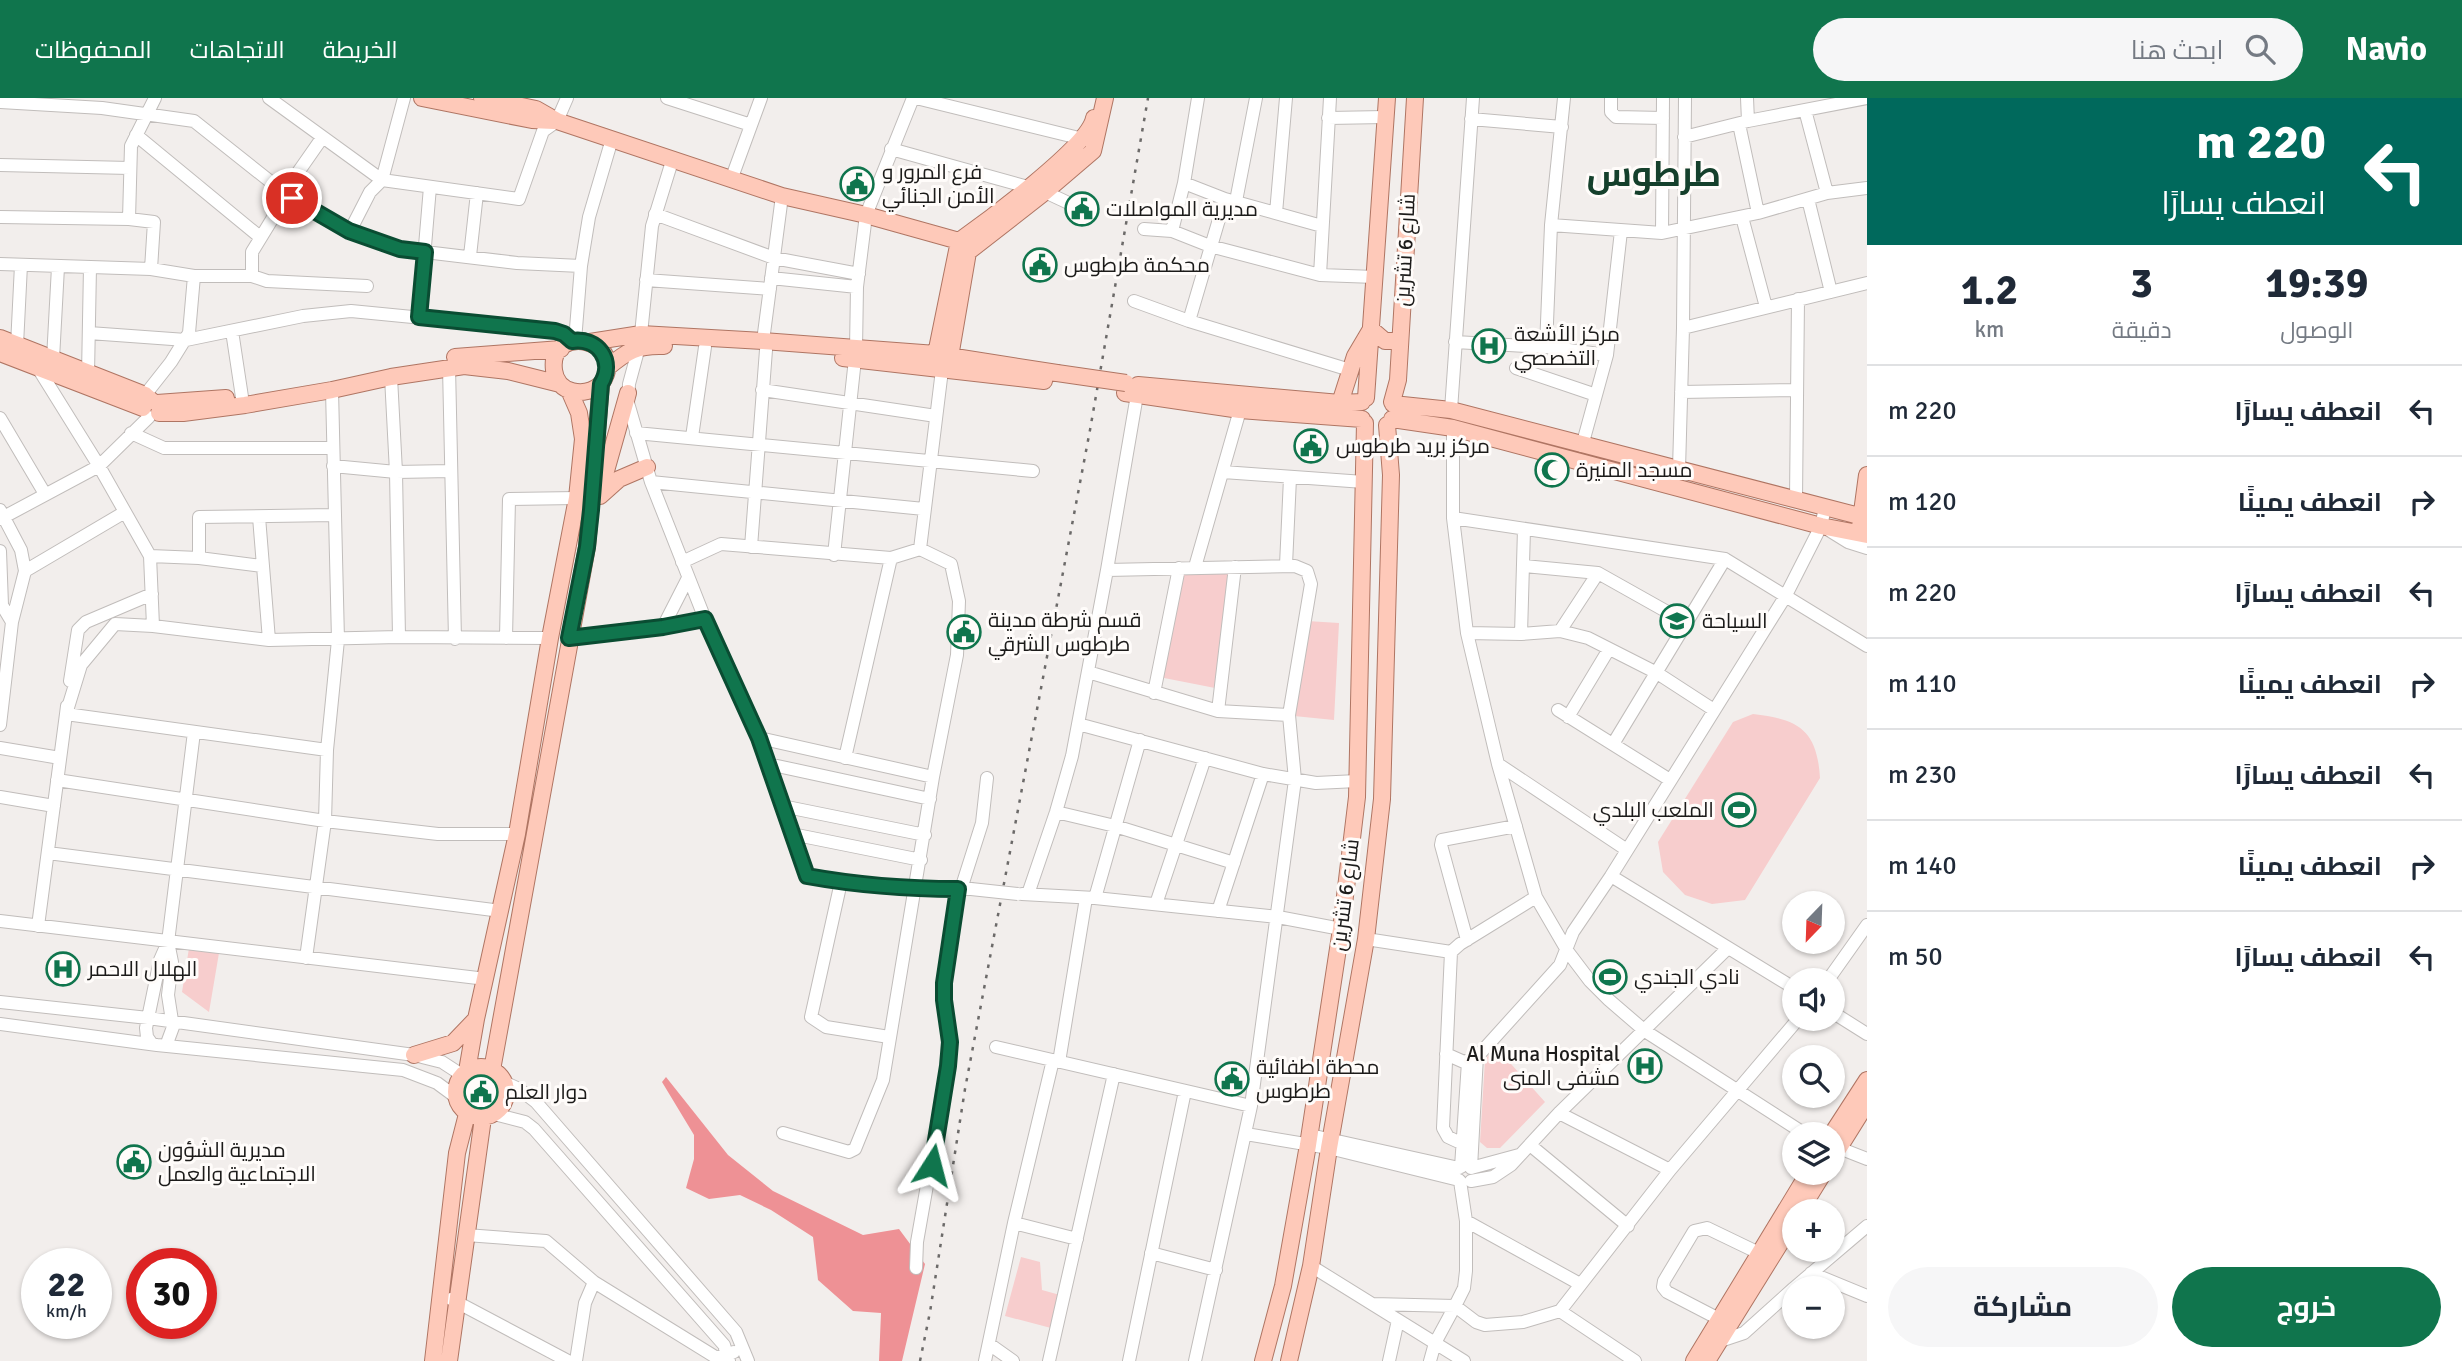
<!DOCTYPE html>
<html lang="ar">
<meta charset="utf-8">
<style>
:root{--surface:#fff;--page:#f6f6f7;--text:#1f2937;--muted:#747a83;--line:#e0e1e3;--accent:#10754d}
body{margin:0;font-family:Signika,Cairo,sans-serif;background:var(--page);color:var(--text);direction:rtl;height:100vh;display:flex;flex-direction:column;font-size:26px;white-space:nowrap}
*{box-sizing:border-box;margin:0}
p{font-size:23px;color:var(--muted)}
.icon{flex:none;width:38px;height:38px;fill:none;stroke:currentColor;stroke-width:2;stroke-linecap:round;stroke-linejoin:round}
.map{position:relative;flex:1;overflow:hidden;direction:ltr}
.panel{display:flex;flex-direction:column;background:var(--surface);width:595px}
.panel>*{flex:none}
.guide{background:#00695c;color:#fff;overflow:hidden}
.needle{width:46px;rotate:203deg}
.controls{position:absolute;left:1782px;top:793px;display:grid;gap:14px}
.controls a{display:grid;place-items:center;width:63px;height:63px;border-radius:50%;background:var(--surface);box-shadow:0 2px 5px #0004;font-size:35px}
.speed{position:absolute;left:21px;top:1150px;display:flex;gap:14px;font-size:35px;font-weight:700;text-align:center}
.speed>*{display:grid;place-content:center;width:91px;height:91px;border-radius:50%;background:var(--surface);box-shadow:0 2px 5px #0004;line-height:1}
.speed small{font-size:18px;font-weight:400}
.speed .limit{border:10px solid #d22;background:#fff;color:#111}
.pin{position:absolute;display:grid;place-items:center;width:60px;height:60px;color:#fff;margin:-30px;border:4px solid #fff;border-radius:50%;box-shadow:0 2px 7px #0007}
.me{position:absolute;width:77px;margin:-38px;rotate:9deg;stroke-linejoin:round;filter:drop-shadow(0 0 5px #0008)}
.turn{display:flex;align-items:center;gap:24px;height:147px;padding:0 21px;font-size:32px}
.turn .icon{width:91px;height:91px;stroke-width:2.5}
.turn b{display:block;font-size:49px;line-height:60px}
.eta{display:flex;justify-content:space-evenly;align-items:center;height:119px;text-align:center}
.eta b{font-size:42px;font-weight:700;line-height:49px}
.cta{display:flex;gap:14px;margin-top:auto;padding:14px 21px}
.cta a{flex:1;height:80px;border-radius:42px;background:var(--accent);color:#fff;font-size:28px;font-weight:700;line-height:80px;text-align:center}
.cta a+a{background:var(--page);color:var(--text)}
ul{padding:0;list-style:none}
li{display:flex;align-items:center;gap:21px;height:91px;padding:0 21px;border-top:2px solid var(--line)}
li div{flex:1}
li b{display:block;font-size:26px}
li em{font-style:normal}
header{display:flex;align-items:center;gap:42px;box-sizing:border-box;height:98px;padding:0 35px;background:var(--accent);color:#fff}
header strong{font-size:33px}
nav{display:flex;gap:38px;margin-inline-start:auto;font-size:24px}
.search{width:490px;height:63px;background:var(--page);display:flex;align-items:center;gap:18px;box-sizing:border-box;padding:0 24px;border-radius:38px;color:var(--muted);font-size:26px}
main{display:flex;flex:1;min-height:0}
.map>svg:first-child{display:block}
</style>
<header>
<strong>Navio</strong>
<div class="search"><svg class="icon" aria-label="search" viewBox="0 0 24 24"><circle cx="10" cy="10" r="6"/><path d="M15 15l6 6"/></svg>ابحث هنا</div>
<nav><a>الخريطة</a><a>الاتجاهات</a><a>المحفوظات</a></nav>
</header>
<main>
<section class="panel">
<div class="guide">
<div class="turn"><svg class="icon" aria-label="left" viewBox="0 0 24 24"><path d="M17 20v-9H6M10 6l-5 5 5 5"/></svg><div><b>220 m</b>انعطف يسارًا</div></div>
</div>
<div class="eta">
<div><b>19:39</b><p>الوصول</p></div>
<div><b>3</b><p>دقيقة</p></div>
<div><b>1.2</b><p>km</p></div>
</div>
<ul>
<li><svg class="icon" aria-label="left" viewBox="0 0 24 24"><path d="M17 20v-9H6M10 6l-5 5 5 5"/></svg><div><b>انعطف يسارًا</b></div><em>220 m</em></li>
<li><svg class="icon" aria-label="right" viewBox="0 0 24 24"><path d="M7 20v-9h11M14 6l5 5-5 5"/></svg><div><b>انعطف يمينًا</b></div><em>120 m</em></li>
<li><svg class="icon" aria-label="left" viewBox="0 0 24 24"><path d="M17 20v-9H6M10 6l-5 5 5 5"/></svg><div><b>انعطف يسارًا</b></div><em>220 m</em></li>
<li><svg class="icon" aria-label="right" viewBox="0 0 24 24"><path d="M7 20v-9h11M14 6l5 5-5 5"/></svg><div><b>انعطف يمينًا</b></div><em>110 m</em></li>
<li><svg class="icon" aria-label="left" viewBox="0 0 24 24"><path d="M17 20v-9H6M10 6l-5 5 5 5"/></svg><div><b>انعطف يسارًا</b></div><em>230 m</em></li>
<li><svg class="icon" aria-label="right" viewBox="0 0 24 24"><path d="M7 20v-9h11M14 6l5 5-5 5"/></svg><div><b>انعطف يمينًا</b></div><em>140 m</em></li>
<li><svg class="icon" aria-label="left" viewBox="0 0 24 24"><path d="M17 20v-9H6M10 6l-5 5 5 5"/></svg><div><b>انعطف يسارًا</b></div><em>50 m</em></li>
</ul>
<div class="cta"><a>خروج</a><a>مشاركة</a></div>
</section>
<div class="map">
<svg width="1867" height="1263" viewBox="0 0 1867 1263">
<rect width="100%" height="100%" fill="#f2eeec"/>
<path fill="#f7cdcd" d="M1180 473 1230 474 1215 590 1159 579Z
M1307 523 1339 525 1334 622 1294 618Z
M1753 616C1799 621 1817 632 1820 680L1745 802 1712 806 1685 797 1663 774 1658 744 1733 624Z
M189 850 219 855 209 914 182 894Z
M1495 948 1545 1004 1500 1050H1487L1480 1044 1485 962Z
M1021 1159 1040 1164 1042 1192 1060 1197 1051 1230 1005 1218Z"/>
<path fill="#ee9195" d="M666 979 728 1057 773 1093 863 1137 899 1131 925 1166 902 1263H879L881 1215 853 1213 818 1182 813 1139 771 1112 740 1097 709 1101 686 1090 694 1061V1037L662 984Z"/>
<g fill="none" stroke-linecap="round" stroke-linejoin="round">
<defs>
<path id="minor" d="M269 0 382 82 519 101 543 33 557 23 567 0
M667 0 751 27
M916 0 1083 41
M1611 0V14L1616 19 1663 20
M1747 0 1748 23
M0 4 102 10 194 23 291 100 350 133 370 94 382 82 404 0
M1805 12 1827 95
M1328 20 1385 19
M1471 21 1562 29
M1739 26 1758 115
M136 37 260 139
M1684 39 1748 23 1867 0
M891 51 1028 89
M0 67 130 70
M731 82 761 0
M1184 85 1225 101 1322 128
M1045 94 1090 115
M1808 101 1831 194
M1236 103 1256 0
M1276 115 1286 0
M655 116 774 160 859 176
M0 119 129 121
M1742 119 1766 209
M1551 127 1662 135 1758 115 1827 95 1867 90
M1144 131 1172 133 1210 148 1320 177 1375 179
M350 133 400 151 517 165 581 168
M1172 133 1184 85 1198 0
M1662 135 1663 0
M470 158 477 95
M0 166 151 171 194 178H252L267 183 367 188
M151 171 154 124 129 121 131 48 155 0
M1320 177 1330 0
M252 178V154L274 118 285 93 322 40
M771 180 857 189
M646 182 770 191
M1134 203 1189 223 1350 272
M419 219 430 89
M1189 223 1225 101
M1683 230 1867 185
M232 233 242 299
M89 235 186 242 303 218 351 213 555 233 564 236 572 243
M641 236 652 128 673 60
M575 243 581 168 589 119 612 41
M763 243 782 98
M1455 244 1546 249 1607 257
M17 247 21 167
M639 249 629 286 628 305 651 384 705 521 759 640 807 778C861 788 916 793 971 791
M1546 249 1551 127 1564 0
M856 251 857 189 866 117 913 0
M53 261 58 169
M449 269 455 541
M38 270 99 368 150 458
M1516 270 1596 297
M88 276 90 169
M391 279 396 374 399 539
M762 292 936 318
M1681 294 1797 292
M145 297 171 264 189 235 194 178
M1451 312 1473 0
M0 320 45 396
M1453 330V420L1467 535 1498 666 1536 799 1568 854 1590 883 1609 902 1645 933 1805 1036
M131 335 164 350H333
M636 335 1033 373
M692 339 705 249
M1582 348 1607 257 1621 133
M333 368 396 374 451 373
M1679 371 1683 230 1685 0
M1223 374 1364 384
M651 384 924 411
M1796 401 1798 201
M0 412 21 452 25 473 12 524 0 627
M259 419 269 542
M1453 420 1725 461 1867 548
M0 421 99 368 149 319
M1827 431 1848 444 1867 450
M751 449 766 252
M920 451 942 272
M0 453 2 507 12 524
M834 457 855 261
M199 460V419L334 417
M682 464 721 446 891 460 920 451 951 466 959 503 957 557 933 679 883 982 855 1051 849 1054 783 1035
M1286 467 1290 380
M1524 468 1598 475 1687 525
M1195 469 1240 312
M1107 472 1295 468 1307 473 1311 486 1289 617 1295 682 1251 1008 1195 1263
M25 473 125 414
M153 528 150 458 199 460 262 468
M663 529 688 480
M1560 533 1598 475
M1467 535 1521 536 1560 533 1588 540 1657 575 1714 612
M1521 536 1524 431
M506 540 509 401 577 400
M569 540 637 533 705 521
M1088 574 1218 613 1289 617
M70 583 78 532 86 524 152 496
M1154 595 1179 470
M67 608 66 616 327 652
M1558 612 1670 682
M1218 613 1235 469
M1568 619 1609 551
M1078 626 1263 676 1316 685 1357 683
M759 640 933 679
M1613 646 1725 461
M0 650 60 660
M845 660 891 460
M768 666 930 701
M1498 666 1627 752
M57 682 325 723 438 736H517
M0 699 54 708
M782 708 925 737
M1056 714 1115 728 1234 765
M792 736 921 762
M48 755 501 813
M1611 778 1794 890
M841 784 811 919 826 929 889 939
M961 791 982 725 987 680
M1022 796 1095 800 1278 819 1341 831
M1028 796 1056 714 1072 658 1107 472 1137 297
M1095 800 1140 642
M1156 806 1205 660
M1218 813 1263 676
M0 823 486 881
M38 828 66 616 81 567 115 526 153 528 269 542 399 539 550 540
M1366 841 1451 854
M1467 842 1441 747 1442 742 1516 728
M306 860 325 723 327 652 338 542 332 292
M1828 882 1867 827
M0 904 148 920 414 957 442 964 462 977
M1832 914 1867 936
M0 926 157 947 403 972 437 985 456 999
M152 946 147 939 146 930 160 862 168 844
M166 948 173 929 168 897 172 864 168 844 194 634
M996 949 1251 1008
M1446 956 1464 964 1476 960 1560 867 1573 834 1611 778 1785 499 1821 428 1825 410
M1059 964 1086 800
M504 984 519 991 536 1004 736 1234 748 1263
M1559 1015 1670 1072
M494 1016 525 1024 534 1031 724 1247 729 1263
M1246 1036 1329 1050 1459 1082
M1310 1037 1459 1070
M1463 1046 1448 1039 1443 1030 1451 854 1460 846 1536 799
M1530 1047 1628 1128
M1839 1050 1867 1061
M1461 1069 1468 964
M1471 1070 1477 958
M1471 1070 1519 1057
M1471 1083 1493 1079 1511 1067 1559 1015 1728 850
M1466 1123 1580 1186
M1014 1125 1077 1141
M466 1137 546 1143 594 1184
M1151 1155 1216 1172
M1311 1168 1464 1263
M916 1170 917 1144 948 968 950 944 944 902V885L958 791
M1811 1175 1867 1198
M1794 1190 1867 1128
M451 1201 568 1263
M1373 1206 1455 1208 1464 1190 1466 1173V1123L1460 1083
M1560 1213 1635 1263
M1719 1221 1667 1194 1663 1189 1664 1183 1694 1133 1707 1130 1761 1156
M1720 1243 1744 1235 1794 1190
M989 1246 1013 1263
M576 1263 585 1205 594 1184 717 1260 734 1254
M985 1263 1014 1125 1053 962
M1049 1263 1114 976
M1129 1263 1185 993
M1389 1263 1398 1222
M1430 1263 1435 1245 1455 1208 1476 1224 1485 1227 1523 1224 1560 1213 1670 1072 1799 920"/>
<path id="major" d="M422 0 532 22 554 23
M482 0 536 11 557 23 782 98 866 117 959 143 968 154
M0 240 145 297 152 303
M590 244 641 236 763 243 936 256 1057 275
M0 255 143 310
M936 256 959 143C986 124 1089 48 1094 20
M455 259 561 251
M950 259 968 154 1045 94 1093 53 1105 0
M843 260 1044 283
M607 270C627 253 637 247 664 248
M1138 287 1340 305 1362 304
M1125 295 1240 312 1362 321
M1366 300 1387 0
M1392 304 1398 282 1415 0
M157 305 226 300
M1340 305 1355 258 1371 231 1385 243H1400
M1393 306 1451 312 1867 420
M159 315H183L245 307 332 292 391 279 464 268 508 273 560 286
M1392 321 1453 330 1821 428 1867 437
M600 394 628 295
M600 398 619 381 647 369
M1860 429 1867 377
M414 957 453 945 476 921
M456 994a25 25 0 1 1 50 0a25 25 0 1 1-50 0Z
M492 972 587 449 601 286C631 241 548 224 554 272 557 296 585 300 601 286
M467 973 476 921 517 736 550 540 577 400 583 341 579 315 569 292
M1832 1036 1867 982
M1832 1061 1867 1005
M1800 1113 1824 1074
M433 1263 457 1055 467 1016
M449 1263 483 1020
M1263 1263 1283 1188 1308 1047 1341 831 1357 699 1365 325
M1289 1263 1311 1168 1329 1050 1366 841 1382 701 1391 377 1387 327
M1694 1263 1809 1074
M1707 1263 1794 1123"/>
</defs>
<use href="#minor" stroke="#c1bdbb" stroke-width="14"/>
<use href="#major" stroke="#af7563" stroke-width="18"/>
<use href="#minor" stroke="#fff" stroke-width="12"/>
<use href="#major" stroke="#fec9b9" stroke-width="16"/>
<path stroke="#6c6a69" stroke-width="2.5" stroke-dasharray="3.5 7" stroke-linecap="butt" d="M920 1263 930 1214 965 991 1090 332 1148 0"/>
<defs>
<path id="minor-bridge" d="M971 791 1018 796"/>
<path id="major-bridge" d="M1057 275 1126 285"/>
</defs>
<use href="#minor-bridge" stroke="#c1bdbb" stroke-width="14" stroke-linecap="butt"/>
<use href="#major-bridge" stroke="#af7563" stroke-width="18" stroke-linecap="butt"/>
<use href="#minor-bridge" stroke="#fff" stroke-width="12"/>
<use href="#major-bridge" stroke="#fec9b9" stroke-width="16"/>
</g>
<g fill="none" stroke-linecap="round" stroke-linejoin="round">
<defs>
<path id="route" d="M292 100 349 133 400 151 425 154 419 219 555 233 564 236 572 243C598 239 615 263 601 286L591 412 587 449 569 540 663 529 705 521 759 640 807 778C857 787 908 791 958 791L944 885V902L950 944 948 968 932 1067"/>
</defs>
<use href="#route" stroke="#0a4c32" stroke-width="18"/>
<use href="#route" stroke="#10754d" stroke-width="12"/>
</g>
<defs>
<symbol id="civic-ring" viewBox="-11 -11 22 22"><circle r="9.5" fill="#fffcfa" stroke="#10754d" stroke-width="1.5"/><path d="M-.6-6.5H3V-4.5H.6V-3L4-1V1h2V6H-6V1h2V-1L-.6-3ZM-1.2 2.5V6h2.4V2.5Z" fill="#10754d"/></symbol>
<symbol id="hospital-ring" viewBox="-11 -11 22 22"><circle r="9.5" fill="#fffcfa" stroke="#10754d" stroke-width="1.5"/><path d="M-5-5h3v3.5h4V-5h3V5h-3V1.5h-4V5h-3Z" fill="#10754d"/></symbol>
<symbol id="mosque-ring" viewBox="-11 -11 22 22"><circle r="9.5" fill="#fffcfa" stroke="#10754d" stroke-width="1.5"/><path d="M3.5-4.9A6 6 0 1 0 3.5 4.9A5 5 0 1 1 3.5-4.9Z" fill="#10754d"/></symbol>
<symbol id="university-ring" viewBox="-11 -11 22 22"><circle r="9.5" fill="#fffcfa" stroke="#10754d" stroke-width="1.5"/><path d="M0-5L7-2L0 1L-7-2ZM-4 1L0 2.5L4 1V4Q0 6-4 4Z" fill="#10754d"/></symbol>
<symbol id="stadium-ring" viewBox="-11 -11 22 22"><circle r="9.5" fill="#fffcfa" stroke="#10754d" stroke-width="1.5"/><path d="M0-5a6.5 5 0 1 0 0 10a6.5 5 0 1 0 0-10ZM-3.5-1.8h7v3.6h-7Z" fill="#10754d"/></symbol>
</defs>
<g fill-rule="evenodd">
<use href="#civic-ring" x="838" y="67" width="38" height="38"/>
<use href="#civic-ring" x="1063" y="92" width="38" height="38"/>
<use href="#civic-ring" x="1021" y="148" width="38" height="38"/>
<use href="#hospital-ring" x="1470" y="229" width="38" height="38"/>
<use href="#civic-ring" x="1292" y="329" width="38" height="38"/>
<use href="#mosque-ring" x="1533" y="353" width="38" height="38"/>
<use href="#university-ring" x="1658" y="504" width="38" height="38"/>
<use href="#civic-ring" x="945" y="515" width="38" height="38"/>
<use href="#stadium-ring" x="1720" y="693" width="38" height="38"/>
<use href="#hospital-ring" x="44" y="852" width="38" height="38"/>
<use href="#stadium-ring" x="1591" y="860" width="38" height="38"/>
<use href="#hospital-ring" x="1626" y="949" width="38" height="38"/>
<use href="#civic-ring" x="1213" y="962" width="38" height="38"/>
<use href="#civic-ring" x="462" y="975" width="38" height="38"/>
<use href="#civic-ring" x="115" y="1045" width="38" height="38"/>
</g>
<g text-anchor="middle" stroke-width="6" stroke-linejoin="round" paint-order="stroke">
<g font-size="21" fill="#1c1b1a" stroke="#fffcfa" text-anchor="start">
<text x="882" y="81">فرع المرور و<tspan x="882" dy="24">الأمن الجنائي</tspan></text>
<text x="1106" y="118">مديرية المواصلات</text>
<text x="1064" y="174">محكمة طرطوس</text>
<text x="1514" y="243">مركز الأشعة<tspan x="1514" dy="24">التخصصي</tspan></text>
<text x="1336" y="355">مركز بريد طرطوس</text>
<text x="1576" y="379">مسجد المنيرة</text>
<text x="988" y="529">قسم شرطة مدينة<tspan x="988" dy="24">طرطوس الشرقي</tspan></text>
<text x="1702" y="530">السياحة</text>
<text x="1714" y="719" text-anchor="end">الملعب البلدي</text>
<text x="88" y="878">الهلال الاحمر</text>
<text x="1634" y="886">نادي الجندي</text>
<text x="1620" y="963" text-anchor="end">Al Muna Hospital<tspan x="1620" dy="24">مشفى المنى</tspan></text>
<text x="1256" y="976">محطة اطفائية<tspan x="1256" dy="24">طرطوس</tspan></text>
<text x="505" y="1001">دوار العلم</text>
<text x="158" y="1059">مديرية الشؤون<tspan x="158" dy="24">الاجتماعية والعمل</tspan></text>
</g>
<g font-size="21" fill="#1c1b1a" stroke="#fffcfa">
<text transform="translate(1405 152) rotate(-87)" y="7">شارع 6 تشرين</text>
<text transform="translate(1345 797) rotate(-83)" y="7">شارع 6 تشرين</text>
</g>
<g font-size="35" font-weight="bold" fill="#15402c" stroke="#fffcfa">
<text x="1654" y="88">طرطوس</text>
</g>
</g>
</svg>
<div class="controls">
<a><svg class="needle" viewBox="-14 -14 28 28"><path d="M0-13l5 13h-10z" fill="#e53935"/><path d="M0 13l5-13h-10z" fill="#747a83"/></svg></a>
<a><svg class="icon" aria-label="sound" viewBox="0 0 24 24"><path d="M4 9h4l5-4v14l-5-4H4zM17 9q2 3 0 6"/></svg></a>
<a><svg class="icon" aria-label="search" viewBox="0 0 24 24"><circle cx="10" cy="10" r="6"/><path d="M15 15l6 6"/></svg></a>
<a><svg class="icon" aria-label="layers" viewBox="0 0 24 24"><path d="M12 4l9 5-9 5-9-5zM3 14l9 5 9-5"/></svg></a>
<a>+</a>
<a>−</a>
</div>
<div class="speed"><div>22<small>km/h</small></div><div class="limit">30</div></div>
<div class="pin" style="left:292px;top:100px;background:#d93025"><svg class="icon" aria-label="arrive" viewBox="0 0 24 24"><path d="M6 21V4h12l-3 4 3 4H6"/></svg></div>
<svg class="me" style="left:932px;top:1067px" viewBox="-20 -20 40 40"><path d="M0-17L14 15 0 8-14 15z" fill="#10754d" stroke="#fff" stroke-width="4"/></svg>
</div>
</main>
